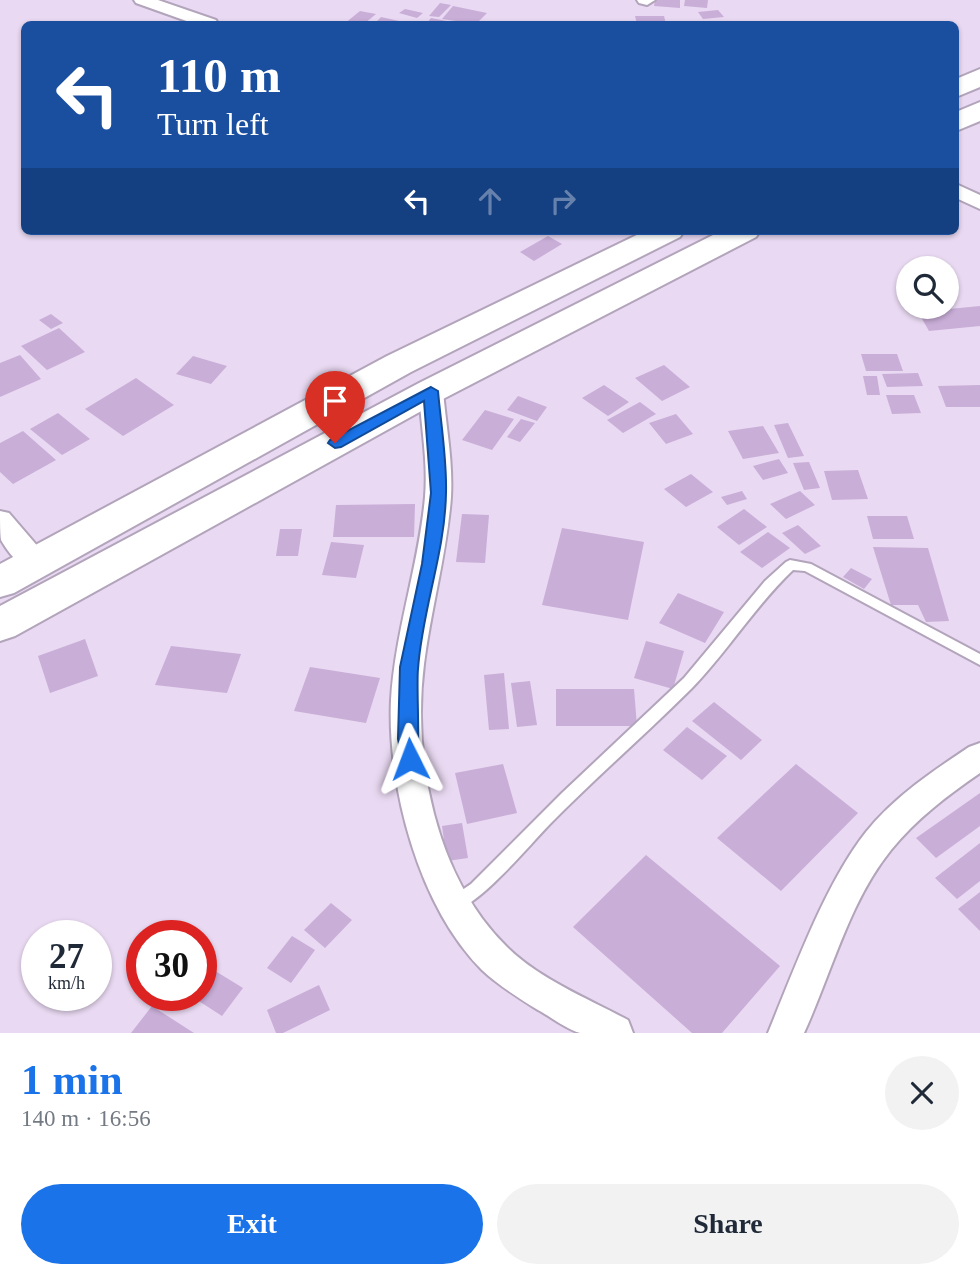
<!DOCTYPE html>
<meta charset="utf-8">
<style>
:root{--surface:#fff;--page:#f2f2f3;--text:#1f2937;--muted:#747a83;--accent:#1a73e8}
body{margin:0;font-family:Georgia,serif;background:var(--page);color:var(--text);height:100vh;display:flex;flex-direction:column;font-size:26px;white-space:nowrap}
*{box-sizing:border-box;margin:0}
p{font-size:23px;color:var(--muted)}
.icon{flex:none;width:38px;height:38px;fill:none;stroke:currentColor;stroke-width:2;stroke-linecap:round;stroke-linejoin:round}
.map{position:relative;height:1033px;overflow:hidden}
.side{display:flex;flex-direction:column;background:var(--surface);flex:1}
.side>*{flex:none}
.guide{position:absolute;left:21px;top:21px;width:938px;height:214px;border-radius:10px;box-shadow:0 2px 5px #0004;background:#1a4fa0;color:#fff;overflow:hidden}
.fabs{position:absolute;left:896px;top:256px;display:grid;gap:14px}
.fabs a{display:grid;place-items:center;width:63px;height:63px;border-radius:50%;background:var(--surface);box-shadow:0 2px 5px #0004;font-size:35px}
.speed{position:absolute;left:21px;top:920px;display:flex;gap:14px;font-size:35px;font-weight:700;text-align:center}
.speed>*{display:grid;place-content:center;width:91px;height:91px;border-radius:50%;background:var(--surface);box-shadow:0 2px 5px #0004;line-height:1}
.speed small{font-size:18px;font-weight:400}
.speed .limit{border:10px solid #d22;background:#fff;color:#111}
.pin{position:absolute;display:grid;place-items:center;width:60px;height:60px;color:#fff;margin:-72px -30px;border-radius:50% 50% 50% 0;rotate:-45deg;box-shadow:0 0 7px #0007}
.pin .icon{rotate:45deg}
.me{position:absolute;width:77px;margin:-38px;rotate:357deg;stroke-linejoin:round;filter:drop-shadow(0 0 5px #0008)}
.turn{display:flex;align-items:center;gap:24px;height:147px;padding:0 21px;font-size:32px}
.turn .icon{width:91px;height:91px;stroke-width:2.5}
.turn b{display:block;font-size:49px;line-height:60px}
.lanes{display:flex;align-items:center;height:66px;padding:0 21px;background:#0003;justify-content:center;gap:35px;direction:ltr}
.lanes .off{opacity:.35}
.round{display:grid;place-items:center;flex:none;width:74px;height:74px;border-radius:37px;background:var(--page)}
.overview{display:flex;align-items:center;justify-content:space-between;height:119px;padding:0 21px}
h1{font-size:42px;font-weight:700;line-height:52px;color:var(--accent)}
.primary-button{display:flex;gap:14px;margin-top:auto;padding:14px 21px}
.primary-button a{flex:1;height:80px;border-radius:42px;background:var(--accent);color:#fff;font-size:28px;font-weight:700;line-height:80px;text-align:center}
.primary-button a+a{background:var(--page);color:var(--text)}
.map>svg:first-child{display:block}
</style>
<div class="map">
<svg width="980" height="1033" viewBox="0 0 980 1033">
<rect width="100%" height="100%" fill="#e9d9f2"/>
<path fill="#c9aed8" d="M655 0H680V8L654 6Z
M685 0H708L707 8 684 6Z
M440 3 451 5 439 17 429 16Z
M453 6 487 13 476 24 442 19Z
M405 9 423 13 417 18 399 13Z
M718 10 724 17 703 19 698 12Z
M360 11 376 14 364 24H344Z
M635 16H664L666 24H637Z
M381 17 399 21 395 24H374Z
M431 18 457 23V24H426Z
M548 236 562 244 534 261 520 252Z
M980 306V326L929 331 918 312Z
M51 314 63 323 51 329 39 320Z
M59 328 85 352 47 370 21 346Z
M861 354H897L903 371H866Z
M20 355 41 379 0 397V363Z
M193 356 227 366 211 384 176 374Z
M664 365 690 387 662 401 635 378Z
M918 373 923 386 887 387 882 374Z
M863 376H877L880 395H867Z
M136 378 174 405 123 436 85 409Z
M604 385 629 402 608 416 582 398Z
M980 385V407H946L938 386Z
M886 395H914L921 413 892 414Z
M518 396 547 407 537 421 507 410Z
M640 402 656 414 623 433 607 420Z
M485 410 514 419 492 450 462 440Z
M58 413 90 439 62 455 30 429Z
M676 414 693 434 666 444 649 423Z
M521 419 535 423 520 442 507 437Z
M788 423 804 456 788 458 774 425Z
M763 426 779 453 743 459 728 431Z
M23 431 56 460 13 484 0 472V443Z
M779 459 788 473 763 480 753 466Z
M809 462 820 488 804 490 793 463Z
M858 470 868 499 832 500 824 471Z
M691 474 713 492 686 507 664 489Z
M742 491 747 499 727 505 721 497Z
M800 491 815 505 786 519 770 504Z
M415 504 414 537H333L336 505Z
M744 509 767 527 739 545 717 527Z
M462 514 489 515 485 563 456 562Z
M867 516H907L914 539H873Z
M798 525 821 546 805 554 782 533Z
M562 528 644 542 628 620 542 605Z
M280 529H302L298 556H276Z
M768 532 790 548 762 568 740 552Z
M331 542 364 545 356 578 322 575Z
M873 547 928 548 949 621 926 622 918 605H891Z
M851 568 872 579 864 589 843 577Z
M678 593 724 612 705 643 659 623Z
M85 639 98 676 50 693 38 656Z
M646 641 684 651 673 689 634 678Z
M171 646 241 654 227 693 155 685Z
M310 667 380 678 366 723 294 711Z
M504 673 509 729 489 730 484 675Z
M530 681 537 725 517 727 511 683Z
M556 689H634L637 726H556Z
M714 702 762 740 741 760 692 721Z
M687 727 727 756 702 780 663 750Z
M503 764 517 813 467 824 455 773Z
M796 764 858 813 781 891 717 838Z
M980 793V826L936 858 916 838Z
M462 823 468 858 447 861 442 826Z
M980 843V881L957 899 935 878Z
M646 855 780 966 722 1033H692L573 927Z
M980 892V931L958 909Z
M331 903 352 920 325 948 304 930Z
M292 936 315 950 291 983 267 968Z
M212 969 243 988 222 1016 191 996H201V983Z
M319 985 330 1010 283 1033H276L267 1010Z
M152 1006 194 1033H131Z"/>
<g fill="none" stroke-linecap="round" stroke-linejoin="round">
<defs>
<path id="lane" d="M790 560 811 564 980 654V665L805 571 793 570C755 606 728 651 692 688 645 735 595 778 549 825 527 848 483 901 455 911L449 909 447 904 449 899 471 884 562 793 684 678 765 581 786 562Z"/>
<path id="street" d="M134 0H158L216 20 218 24H195L136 3Z
M637 0H655L647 5 639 3Z
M956 184 980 195V209L956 198Z
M431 383 439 385 443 391C446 426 453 461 451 497 447 553 431 608 424 664 412 759 436 877 506 946 539 979 587 998 628 1020L633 1033C617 1033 595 1033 580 1033 566 1029 551 1017 538 1010 519 998 499 986 482 970 419 907 387 787 391 700 395 631 419 565 425 497 428 461 421 426 419 391L423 385Z
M0 511 9 513 46 556 50 563 46 570C27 576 10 556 1 540 0 532 0 519 0 511Z
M980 743V773C948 795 916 819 891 850 849 902 832 972 804 1033H768C794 970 825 884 866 832 894 797 933 771 969 747Z"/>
<path id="highway" d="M980 69V87L956 97V79Z
M980 102V121L956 131V112Z
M645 231H684L680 237 411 372 14 593 0 597V564L387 356Z
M721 231H760L756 237 443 399 15 636 0 641V606L419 383Z"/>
</defs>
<use href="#lane" stroke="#b2a4bb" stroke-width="4"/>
<use href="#street" stroke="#b2a4bb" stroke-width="4"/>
<use href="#highway" stroke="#b2a4bb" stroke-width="4"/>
<use href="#lane" fill="#fff" fill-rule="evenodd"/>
<use href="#street" fill="#fff" fill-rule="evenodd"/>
<use href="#highway" fill="#fff" fill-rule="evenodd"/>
</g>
<path fill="#1a73e8" stroke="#114b97" stroke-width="2" d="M431 387 438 391C441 425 447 460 446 493 445 553 422 610 418 669 416 686 421 756 416 765L410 767 403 765 398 739 400 667 422 564 431 493 424 401 341 447 335 448 328 443 330 440Z"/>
</svg>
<div class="fabs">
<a><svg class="icon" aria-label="search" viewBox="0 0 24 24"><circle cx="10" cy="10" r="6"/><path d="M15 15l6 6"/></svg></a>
</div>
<div class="speed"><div>27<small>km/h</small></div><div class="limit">30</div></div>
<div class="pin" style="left:335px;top:443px;background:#d93025"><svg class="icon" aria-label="arrive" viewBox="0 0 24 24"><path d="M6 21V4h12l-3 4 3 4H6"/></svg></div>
<svg class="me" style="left:410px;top:759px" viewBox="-20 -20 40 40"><path d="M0-17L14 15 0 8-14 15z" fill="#1a73e8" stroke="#fff" stroke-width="4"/></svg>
<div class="guide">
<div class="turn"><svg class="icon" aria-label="left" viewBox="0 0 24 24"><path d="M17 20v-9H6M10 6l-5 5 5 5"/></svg><div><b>110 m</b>Turn left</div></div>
<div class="lanes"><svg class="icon" aria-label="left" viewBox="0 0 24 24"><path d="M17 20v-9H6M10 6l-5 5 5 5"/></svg><svg class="icon off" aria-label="ahead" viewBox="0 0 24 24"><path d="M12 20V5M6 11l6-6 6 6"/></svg><svg class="icon off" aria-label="right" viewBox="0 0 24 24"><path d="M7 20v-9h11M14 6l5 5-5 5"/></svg></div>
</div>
</div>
<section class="side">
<div class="overview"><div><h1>1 min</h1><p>140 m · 16:56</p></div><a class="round"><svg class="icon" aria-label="close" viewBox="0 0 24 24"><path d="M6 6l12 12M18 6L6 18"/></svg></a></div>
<div class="primary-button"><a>Exit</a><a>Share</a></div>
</section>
